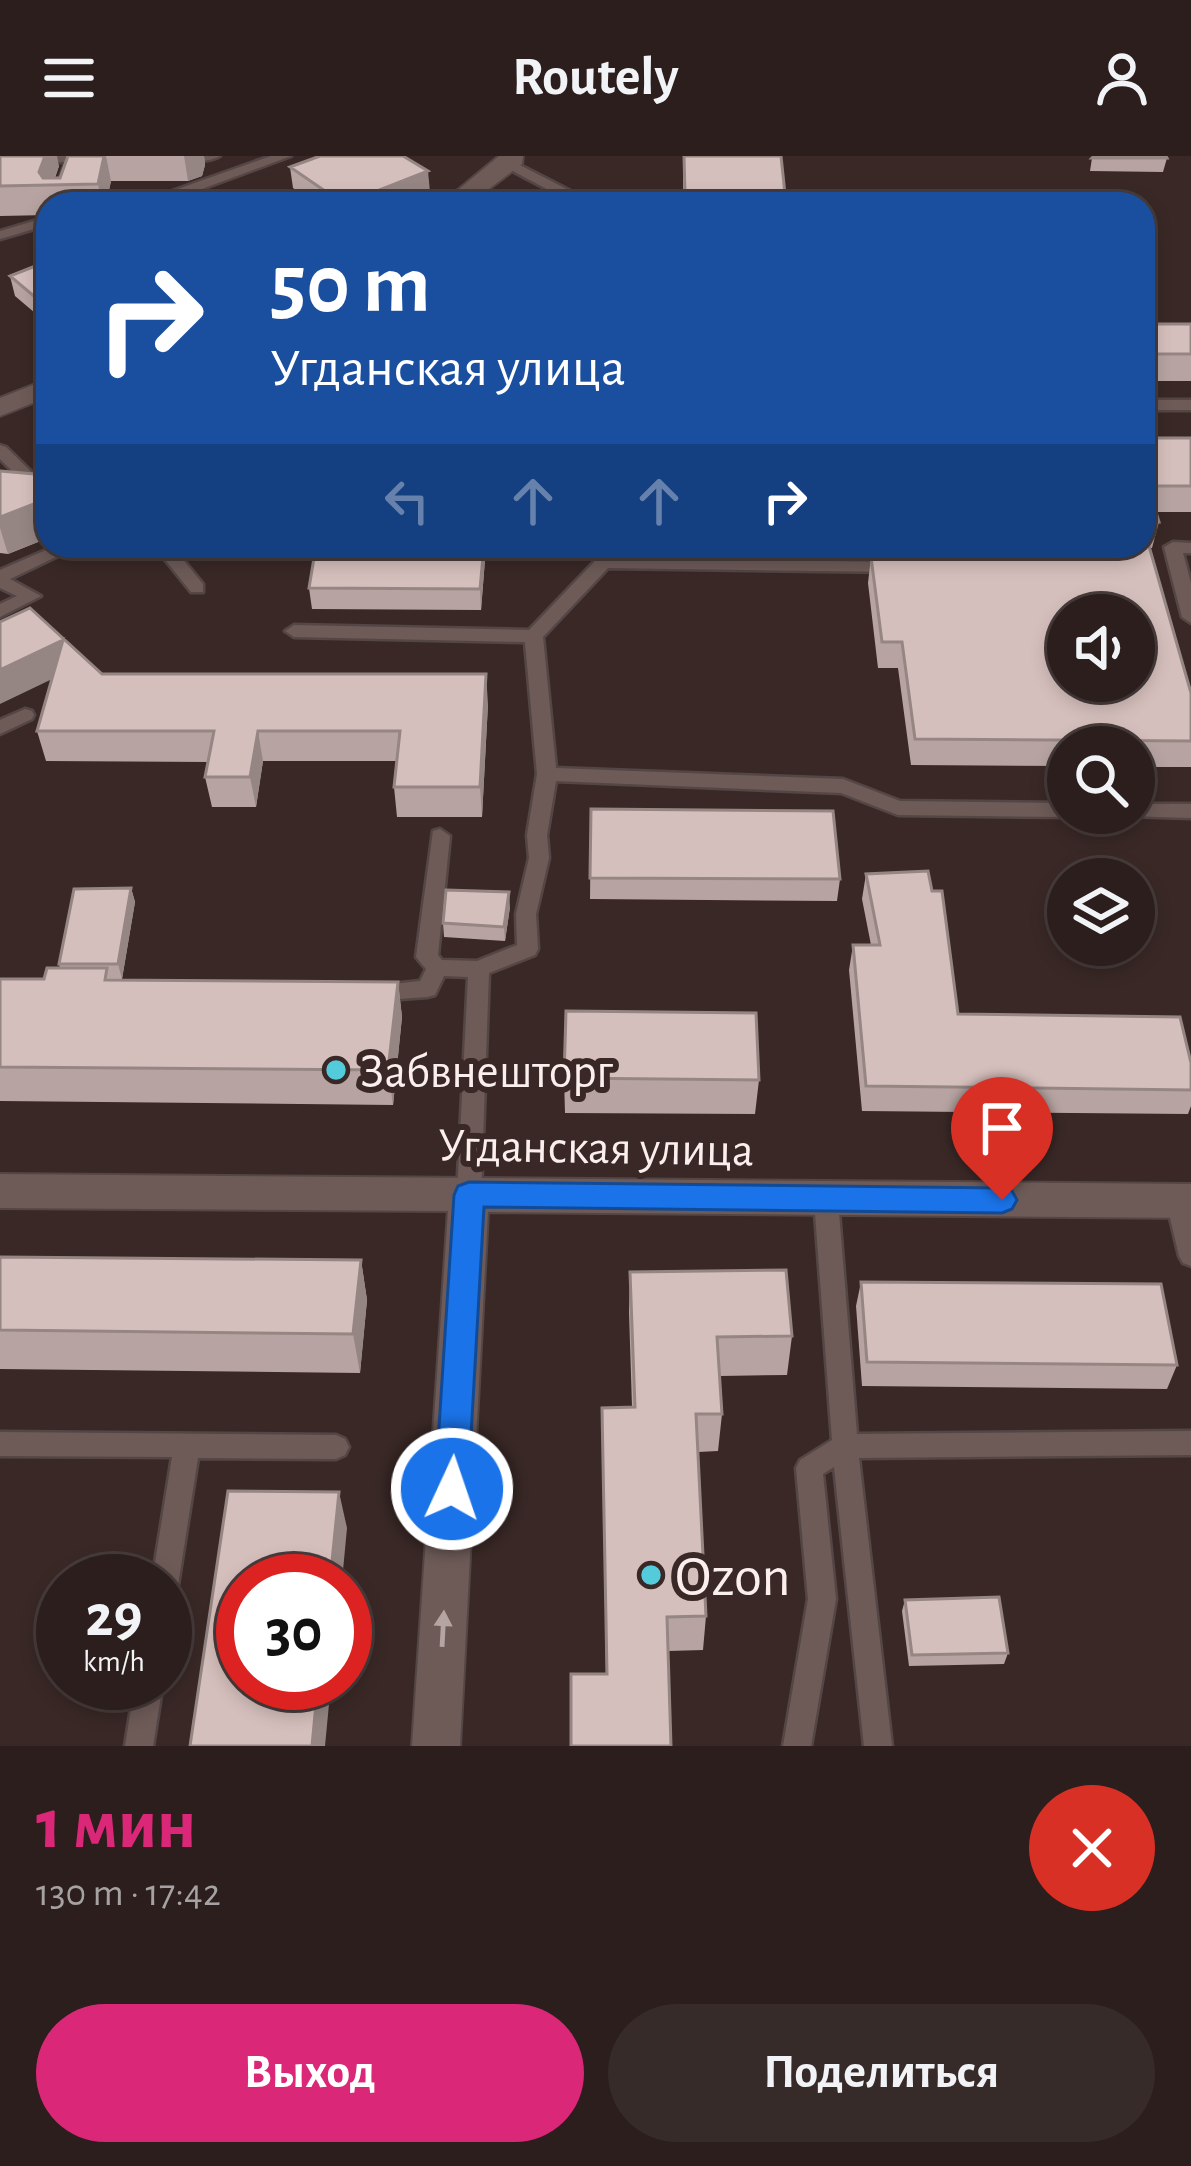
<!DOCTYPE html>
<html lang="ru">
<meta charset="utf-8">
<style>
:root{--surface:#2b1e1c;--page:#372b29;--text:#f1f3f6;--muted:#a6a2a3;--line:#473c3b;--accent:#db2777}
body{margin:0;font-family:"Alegreya Sans",sans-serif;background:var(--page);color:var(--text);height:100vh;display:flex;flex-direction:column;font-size:45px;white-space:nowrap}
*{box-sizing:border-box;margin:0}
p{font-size:39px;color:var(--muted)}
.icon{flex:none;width:66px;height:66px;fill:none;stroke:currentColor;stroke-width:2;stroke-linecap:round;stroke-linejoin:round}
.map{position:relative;height:1590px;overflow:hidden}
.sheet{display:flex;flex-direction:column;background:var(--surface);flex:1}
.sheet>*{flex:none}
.top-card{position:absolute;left:36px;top:36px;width:1119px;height:366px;border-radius:36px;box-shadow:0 6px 18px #0003,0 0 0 3px var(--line);background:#1a4fa0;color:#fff;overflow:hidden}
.buttons{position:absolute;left:1047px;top:438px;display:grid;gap:24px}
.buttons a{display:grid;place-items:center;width:108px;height:108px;border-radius:50%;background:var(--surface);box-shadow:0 6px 18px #0003,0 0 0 3px var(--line);font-size:60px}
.speed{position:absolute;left:36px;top:1398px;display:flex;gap:24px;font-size:60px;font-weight:700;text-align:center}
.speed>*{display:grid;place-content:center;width:156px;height:156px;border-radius:50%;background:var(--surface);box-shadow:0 6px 18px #0003,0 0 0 3px var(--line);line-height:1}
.speed small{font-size:30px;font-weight:400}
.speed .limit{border:18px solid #d22;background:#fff;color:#111}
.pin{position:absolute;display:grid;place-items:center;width:102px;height:102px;color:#fff;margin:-123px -51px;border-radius:50% 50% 50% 0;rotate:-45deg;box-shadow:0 0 12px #0007}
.pin .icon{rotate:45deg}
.me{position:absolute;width:132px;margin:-66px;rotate:3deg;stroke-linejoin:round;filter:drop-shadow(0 0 9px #0008)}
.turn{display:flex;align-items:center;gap:42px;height:252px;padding:0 36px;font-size:54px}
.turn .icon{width:156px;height:156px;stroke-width:2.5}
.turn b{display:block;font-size:84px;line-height:102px}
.lanes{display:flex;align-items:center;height:114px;padding:0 36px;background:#0003;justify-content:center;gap:60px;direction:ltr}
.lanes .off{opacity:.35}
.round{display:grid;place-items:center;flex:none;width:126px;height:126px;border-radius:63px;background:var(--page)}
.overview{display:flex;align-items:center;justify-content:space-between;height:204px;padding:0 36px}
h1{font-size:72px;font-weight:700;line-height:90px;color:var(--accent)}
.button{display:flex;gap:24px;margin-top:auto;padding:24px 36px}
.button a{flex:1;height:138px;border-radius:72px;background:var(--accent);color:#fff;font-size:48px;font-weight:700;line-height:138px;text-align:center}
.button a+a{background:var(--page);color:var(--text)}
header{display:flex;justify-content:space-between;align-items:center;height:156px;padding:0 36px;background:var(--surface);font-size:54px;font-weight:700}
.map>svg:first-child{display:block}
</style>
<header><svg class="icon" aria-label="menu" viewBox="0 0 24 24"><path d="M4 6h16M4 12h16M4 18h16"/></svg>Routely<svg class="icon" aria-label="person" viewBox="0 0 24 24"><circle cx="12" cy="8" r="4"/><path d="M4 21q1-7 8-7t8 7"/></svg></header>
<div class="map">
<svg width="1191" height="1590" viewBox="0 0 1191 1590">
<rect width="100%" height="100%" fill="#392826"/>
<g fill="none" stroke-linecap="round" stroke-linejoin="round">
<defs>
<path id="service" d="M0 0H79L81 2 64 48H50L66 6H0Z
M169 0H220C209 7 180 7 169 0Z
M271 0H291L164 47 121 48 115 44 122 40H158Z
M510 4 590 45 592 48H575L505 11 503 8Z
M48 61V69L0 83V75Z
M1143 244H1191V254H1143Z
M0 289 6 291 48 332V346L42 345 0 303Z
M1173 386 1191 387V397H1183L1191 427V467L1182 461 1164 391Z
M55 390H79L10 423 41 440 0 461V448L17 440 0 432V414Z
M154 390H172L203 428V436H191Z
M594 390H612V402L896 406 905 411 896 416 608 412 543 481 556 612 843 623 900 645 1068 647V657H1076L1068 661 898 659 841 637 556 625 547 679 549 702 536 758 538 793 535 799 489 817 481 1039 477 1046 469 1049 461 1046 457 1039 468 821 444 820 435 839 427 841 373 845 365 843 362 837 365 831 420 825 426 813 416 801 433 675 440 673 450 680 438 799 442 804 477 805 517 789 516 758 529 702 527 679 537 618 525 486 294 481 285 475 294 469 529 474 594 406Z
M25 553 32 555 34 559 32 563 0 578V564Z
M1134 648H1191V662L1127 660 1125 657H1134Z
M826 1034 834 1037 838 1044 857 1278 1191 1275V1299L859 1302 892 1590H864L834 1311 823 1318 836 1443 811 1590H783L808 1443 796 1312 800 1304 832 1284 814 1044 818 1037Z
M1178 1035 1186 1038 1191 1050V1110L1183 1107 1179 1100 1166 1045 1170 1038Z
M0 1276 336 1279 345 1283 349 1291 345 1299 336 1303 198 1302 178 1429 175 1438 165 1442V1425H152L172 1301 0 1300Z
M135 1527H163L153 1590H125Z"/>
<path id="minor" d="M499 0H523L522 8 469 48H441Z
M48 223V241L0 260V242Z
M0 1018 1191 1028V1062L488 1056 460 1590H412L448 1055 0 1052Z"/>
</defs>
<use href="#service" stroke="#544645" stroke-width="5"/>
<use href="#minor" stroke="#544645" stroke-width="4"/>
<use href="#service" fill="#6e5b58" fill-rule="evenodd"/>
<use href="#minor" fill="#6e5b58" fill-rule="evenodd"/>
</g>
<path fill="#b7a4a2" d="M0 0 59 10 55 22H60L104 0H204L205 9 202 20 188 25H111L106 48H48V59L0 60Z
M683 0H781L784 48H683Z
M1092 2H1167L1163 16 1090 15Z
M290 11 430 36 399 48H316L293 32Z
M48 105V168L15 140 10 120Z
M1143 168H1191V225H1143Z
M1143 282H1191V356H1156L1159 366 1152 392H1150L1191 537V611H1134V591H1068V610L911 609 898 512H878L868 427 871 401 1065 402 1062 390H1143Z
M0 315 47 343 48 348V382L8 398 0 397Z
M447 390H541L539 396 486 391 481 454 312 453 309 432 445 396Z
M102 518 488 548 482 661H397L394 631 397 605H263L256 651H212L205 621 208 606 46 605 37 575 52 523Z
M591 653 840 723 837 745 590 743Z
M866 718 958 858 1191 907V950L1188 958 862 955 849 814 853 789H871L862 743Z
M131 732 135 746 122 823 110 824 398 826 402 861 393 949 0 945V823H44L60 812 59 808Z
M510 751 505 785 444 781 443 767Z
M564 922 759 924 755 958 565 957Z
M0 1101 361 1104 367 1144 360 1217 0 1213Z
M630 1116 792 1180 787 1219 720 1220 722 1258 718 1295 698 1296 706 1460 703 1494 668 1495 606 1518 602 1252 632 1251 629 1156Z
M861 1126 1177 1209 1167 1233 862 1230 856 1150Z
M905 1444 1008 1497 1004 1508 909 1510 902 1455Z"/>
<path fill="#958684" d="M45 0H57L59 10 52 29H42L39 16Z
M104 0H106L111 25 106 48H102L98 28Z
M184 0H204L205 9 202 20 188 25Z
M428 15 430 36 399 48H348Z
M47 343 48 382 8 398 0 372V361Z
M484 390 486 391 481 454 480 433Z
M63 484 71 514 0 548V514Z
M486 518 488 548 482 661 480 631Z
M258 575 263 605 256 651 250 621Z
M131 732 135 746 122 823 118 808Z
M509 736 510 751 505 785 504 771Z
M398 826 402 861 393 949 388 914Z
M361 1104 367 1144 360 1217 353 1178Z
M339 1336 347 1372 342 1425H330Z
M318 1527H331L325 1590H312Z"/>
<path fill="#d5bfbc" stroke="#958684" stroke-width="3" fill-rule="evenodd" d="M0 0H45L39 16 43 22H60L68 0H104L98 28 0 30Z
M320 0H403L428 15 344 48 290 11Z
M684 0H781L785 38 685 37Z
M1094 0H1166L1167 2H1092Z
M48 105V152L10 120Z
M1143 168H1191V198H1143Z
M1143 282H1191V330H1148L1159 366H1143Z
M0 315 34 318 47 343 0 361Z
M1143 369 1191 537V585L915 583 902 486H882L871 401 1078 403 1075 390H1143ZM1068 459H1134V525H1068Z
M447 390H484L480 433 309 432 315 396H445Z
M30 452 102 518H486L480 631H394L400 575H258L250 621H205L214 575H37L63 484 0 514V466Z
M591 653 833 655 840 723 590 722Z
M928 715 932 735H942L958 858 1180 861 1191 907V934L866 930 853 789H880L866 718Z
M131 732 118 808H59L74 733Z
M446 734 509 736 504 771 443 767Z
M47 812H107L105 824 398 826 388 914 0 911V823H44Z
M566 855 756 857 759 924 564 922Z
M0 1101 361 1104 353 1178 0 1174Z
M786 1114 792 1180 717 1181 722 1258H696L706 1460 667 1461 671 1590H571V1518H607L602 1252 635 1251 630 1116Z
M861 1126 1161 1128 1177 1209 867 1206Z
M228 1335 339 1336 330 1425H243V1527H318L312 1590H190Z
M999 1441 1008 1497 912 1499 905 1444Z"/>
<defs><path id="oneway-solid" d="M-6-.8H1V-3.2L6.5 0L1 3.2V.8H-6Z" transform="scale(3)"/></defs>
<use fill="#b4a5a3" href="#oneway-solid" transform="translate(443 1473) rotate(-87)"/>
<path fill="#1a73e8" stroke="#114b97" stroke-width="3" d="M469 1026 1002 1032 1012 1035 1017 1044 1012 1053 1002 1057 484 1051 468 1333 463 1344 452 1348 440 1344 435 1333 454 1039 458 1030Z"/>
<g fill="#53cbdb" stroke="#392826" stroke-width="4.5">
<circle cx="336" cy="914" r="12"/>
<circle cx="651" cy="1419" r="12"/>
</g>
<g text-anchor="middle" stroke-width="12" stroke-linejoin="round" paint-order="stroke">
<g font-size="48" fill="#fbefee" stroke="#392826" text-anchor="start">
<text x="360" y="931">Забвнешторг</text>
</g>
<g font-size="48" fill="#fbefee" stroke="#392826">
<text transform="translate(596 990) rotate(1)" y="17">Угданская улица</text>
</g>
<g font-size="57" fill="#fbefee" stroke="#392826" text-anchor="start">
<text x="675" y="1439">Ozon</text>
</g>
</g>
</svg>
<div class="buttons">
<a><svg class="icon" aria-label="sound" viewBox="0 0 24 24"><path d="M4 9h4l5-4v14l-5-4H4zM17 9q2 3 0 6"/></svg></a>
<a><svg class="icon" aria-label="search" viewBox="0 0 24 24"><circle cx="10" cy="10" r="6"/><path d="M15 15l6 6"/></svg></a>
<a><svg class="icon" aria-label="layers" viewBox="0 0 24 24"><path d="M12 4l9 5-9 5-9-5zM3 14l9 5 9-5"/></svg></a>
</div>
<div class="speed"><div>29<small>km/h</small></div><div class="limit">30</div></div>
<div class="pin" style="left:1002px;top:1044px;background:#d93025"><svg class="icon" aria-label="arrive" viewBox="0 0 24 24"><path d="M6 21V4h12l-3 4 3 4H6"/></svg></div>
<svg class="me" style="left:452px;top:1333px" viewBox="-20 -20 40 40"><circle r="17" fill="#1a73e8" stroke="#fff" stroke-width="3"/><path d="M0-11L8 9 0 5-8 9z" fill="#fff"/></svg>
<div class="top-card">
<div class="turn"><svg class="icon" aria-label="right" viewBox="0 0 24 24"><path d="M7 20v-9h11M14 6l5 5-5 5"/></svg><div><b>50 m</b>Угданская улица</div></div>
<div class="lanes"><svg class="icon off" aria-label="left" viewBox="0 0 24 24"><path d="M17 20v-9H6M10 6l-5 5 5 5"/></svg><svg class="icon off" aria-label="ahead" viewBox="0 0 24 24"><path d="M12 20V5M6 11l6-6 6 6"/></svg><svg class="icon off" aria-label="ahead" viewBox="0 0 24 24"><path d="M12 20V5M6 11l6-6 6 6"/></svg><svg class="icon" aria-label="right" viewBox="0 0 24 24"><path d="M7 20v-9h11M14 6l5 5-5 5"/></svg></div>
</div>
</div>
<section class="sheet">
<div class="overview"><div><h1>1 мин</h1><p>130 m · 17:42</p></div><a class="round" style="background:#d93025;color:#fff"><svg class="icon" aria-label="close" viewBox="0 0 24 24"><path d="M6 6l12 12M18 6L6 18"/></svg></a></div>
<div class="button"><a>Выход</a><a>Поделиться</a></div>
</section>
